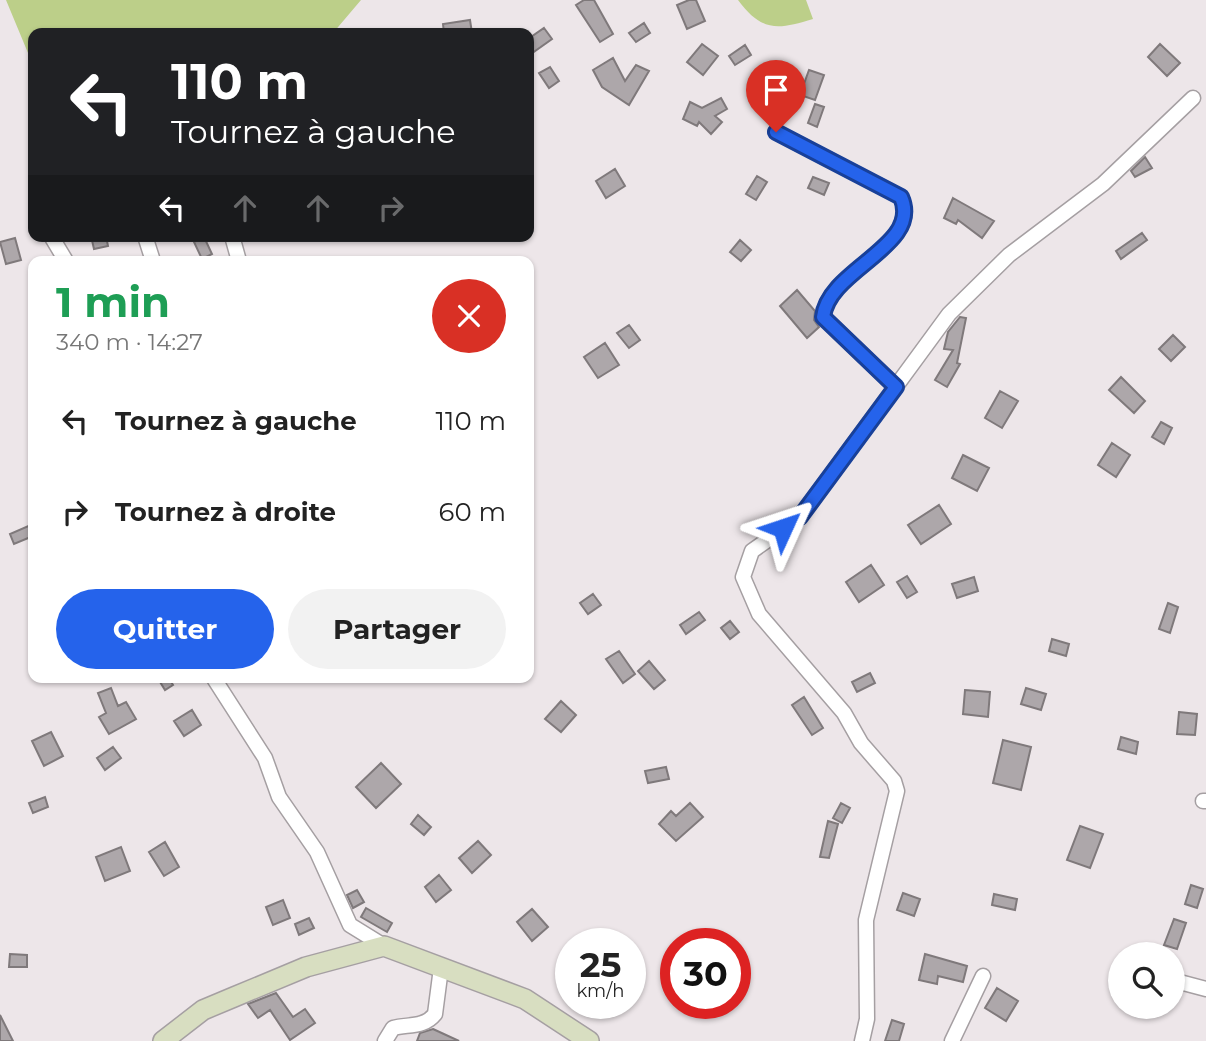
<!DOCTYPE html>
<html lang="fr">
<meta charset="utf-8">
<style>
:root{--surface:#fff;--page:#f2f2f2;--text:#222;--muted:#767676;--accent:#2563eb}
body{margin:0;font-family:Montserrat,sans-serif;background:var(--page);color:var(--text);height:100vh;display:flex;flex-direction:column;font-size:26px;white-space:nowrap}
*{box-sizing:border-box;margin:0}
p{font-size:23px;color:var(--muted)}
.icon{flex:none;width:38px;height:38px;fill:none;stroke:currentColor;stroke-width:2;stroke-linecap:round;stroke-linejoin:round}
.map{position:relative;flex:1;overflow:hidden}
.sheet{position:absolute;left:28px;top:256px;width:506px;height:427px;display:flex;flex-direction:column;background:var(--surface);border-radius:14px;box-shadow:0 2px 5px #0004}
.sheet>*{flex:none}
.hud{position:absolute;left:28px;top:28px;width:506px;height:214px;border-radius:14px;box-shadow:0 2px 5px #0004;background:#202124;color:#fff;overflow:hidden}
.fabs{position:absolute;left:1108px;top:942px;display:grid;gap:14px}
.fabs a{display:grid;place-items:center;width:77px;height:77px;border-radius:50%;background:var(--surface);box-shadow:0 2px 5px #0004;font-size:35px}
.speed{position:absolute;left:555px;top:928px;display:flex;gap:14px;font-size:35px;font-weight:700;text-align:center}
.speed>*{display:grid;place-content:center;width:91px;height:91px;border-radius:50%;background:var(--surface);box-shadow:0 2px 5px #0004;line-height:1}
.speed small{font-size:18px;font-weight:400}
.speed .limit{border:10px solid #d22;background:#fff;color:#111}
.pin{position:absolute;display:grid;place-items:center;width:60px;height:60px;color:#fff;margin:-72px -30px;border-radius:50% 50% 50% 0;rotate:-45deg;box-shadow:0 0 7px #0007}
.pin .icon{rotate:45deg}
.me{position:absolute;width:77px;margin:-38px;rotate:48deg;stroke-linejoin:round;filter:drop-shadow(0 0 5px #0008)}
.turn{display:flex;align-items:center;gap:24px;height:147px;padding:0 28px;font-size:32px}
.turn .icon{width:91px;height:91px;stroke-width:2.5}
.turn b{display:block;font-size:49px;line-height:60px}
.lanes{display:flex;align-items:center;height:66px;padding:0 28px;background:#0003;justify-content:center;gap:35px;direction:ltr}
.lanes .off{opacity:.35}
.round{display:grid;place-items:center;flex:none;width:74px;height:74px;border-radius:37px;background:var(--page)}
.overview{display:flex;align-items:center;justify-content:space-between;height:119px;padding:0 28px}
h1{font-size:42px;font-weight:700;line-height:52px;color:#1e9e55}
.cta{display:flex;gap:14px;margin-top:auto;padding:14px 28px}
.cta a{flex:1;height:80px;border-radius:42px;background:var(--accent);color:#fff;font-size:28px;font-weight:700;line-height:80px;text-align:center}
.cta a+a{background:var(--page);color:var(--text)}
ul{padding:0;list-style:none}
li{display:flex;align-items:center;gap:21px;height:91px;padding:0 28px}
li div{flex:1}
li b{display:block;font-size:26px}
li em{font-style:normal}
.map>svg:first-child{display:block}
</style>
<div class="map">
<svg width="1206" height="1041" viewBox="0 0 1206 1041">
<rect width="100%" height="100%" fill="#ede6e9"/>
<path fill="#bccf89" d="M6 0H361L333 33H33V65Z
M738 0H806L813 19C777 30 762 32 738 0Z"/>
<path fill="#ada7aa" stroke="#7f797b" stroke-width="2" d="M584 0H594L613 34 600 42 576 5Z
M689 0H696L705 21 687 29 677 5Z
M470 20 472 33H444L443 24Z
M644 23 650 33 636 42 629 33Z
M544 28 552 39 528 56V39Z
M702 44 718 56 703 75 687 62Z
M1160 44 1180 63 1167 76 1148 57Z
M745 45 751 55 735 65 729 56Z
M613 58 625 81 636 65 649 71 629 105 602 87 593 70Z
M550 67 559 81 549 88 539 73Z
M779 69 787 75 782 84 773 79Z
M809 70 824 75 815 100 800 95Z
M721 98 727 109 715 116 722 122 711 134 699 122 697 126 683 119 690 102 702 108Z
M815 104 824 107 817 127 808 123Z
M1145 157 1152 168 1135 177 1131 171Z
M615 169 625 186 606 198 596 181Z
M757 176 767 182 756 200 746 194Z
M813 177 829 183 824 195 808 188Z
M953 198 994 221 982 238 958 220 956 224 944 218Z
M1142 233 1147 240 1121 259 1116 251Z
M91 236H106L108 246 94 249Z
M204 237 212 254 202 259 194 242Z
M15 238 21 260 6 264 0 242Z
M740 240 751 250 741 261 730 252Z
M797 290 815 311 814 320 819 327 807 338 780 306Z
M960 317 966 318 957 363 960 364 947 387 935 380 953 350 944 349 948 332Z
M629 325 640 340 629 348 617 333Z
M1173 335 1185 347 1171 361 1159 349Z
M605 343 619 365 598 378 584 357Z
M1121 377 1145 401 1134 413 1109 390Z
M1000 391 1018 401 1002 428 985 418Z
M1161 422 1172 428 1164 444 1152 437Z
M1112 443 1130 455 1116 477 1098 465Z
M963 455 989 468 977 491 952 478Z
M939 505 951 524 921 544 908 525Z
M33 524V536L14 544 10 534Z
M871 565 884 585 859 602 846 582Z
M907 576 917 592 907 598 897 582Z
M974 577 978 591 957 598 952 584Z
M593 594 601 605 588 614 580 603Z
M1168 603 1178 607 1170 633 1159 629Z
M699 612 705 620 686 634 680 625Z
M730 621 739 632 730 639 721 628Z
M1052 639 1069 644 1066 656 1049 651Z
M619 651 635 674 623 683 606 659Z
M649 661 665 680 654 689 638 671Z
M870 673 875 683 857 692 852 682Z
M157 677H168L173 685 165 690Z
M111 688 118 706 126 702 136 719 109 734 99 717 106 713 98 693Z
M1026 688 1046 694 1041 710 1021 704Z
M965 690 990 692 988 717 963 714Z
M804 697 823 728 812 735 792 705Z
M561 701 576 715 561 732 545 719Z
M192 710 201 725 184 736 174 721Z
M1179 712 1197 714 1195 735 1177 734Z
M51 732 63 756 44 766 32 741Z
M1121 737 1138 742 1136 754 1118 749Z
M1003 740 1031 747 1021 790 993 783Z
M113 747 121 758 105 770 97 758Z
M381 763 401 784 376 808 356 787Z
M666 767 669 779 648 783 645 771Z
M45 797 48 807 33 813 29 803Z
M690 803 703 817 676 841 659 824 671 811 676 816Z
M841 803 850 808 842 823 833 818Z
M418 815 431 827 424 835 411 824Z
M828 821 838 824 829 858 820 857Z
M1080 826 1103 834 1090 868 1067 860Z
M478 841 491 855 472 873 459 858Z
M165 842 179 867 164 876 149 852Z
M121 847 130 871 105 881 96 857Z
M439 875 451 890 436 902 425 887Z
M1191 885 1203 889 1197 908 1185 904Z
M357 890 364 902 353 908 347 895Z
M903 893 920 899 914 916 897 910Z
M994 894 1017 899 1015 910 992 905Z
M283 900 290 918 273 925 266 907Z
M366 908 392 923 387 932 361 917Z
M532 909 548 927 532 941 517 922Z
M309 918 314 928 299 935 295 924Z
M1174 919 1186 923 1177 949 1164 945Z
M10 954 27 955V967H9Z
M925 954 967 966 963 982 938 976 937 984 919 980Z
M997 988 1018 1001 1006 1021 985 1008Z
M276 993 293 1017 305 1009 315 1023 290 1040 270 1010 258 1018 248 1004Z
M0 1015 13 1041H0Z
M892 1020 904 1024 899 1041H885Z
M433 1029 459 1041H417L420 1033Z"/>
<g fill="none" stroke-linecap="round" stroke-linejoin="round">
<defs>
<path id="street" d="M776 132 901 197C923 246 828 269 823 317L896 387
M51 236 66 261
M145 236 153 261
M232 236 239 261
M213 677 265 758 279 797 317 852 350 925 384 946
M1203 801H1206
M1172 980 1206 989
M385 1041 393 1028C408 1024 424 1028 435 1014L441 968
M862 1041 867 1019 866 920 897 791 894 781 861 743 844 713 759 614 743 577 752 551 800 517 949 314 1009 255 1103 184 1193 98
M952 1041 983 976"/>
<path id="secondary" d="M163 1041 203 1010 234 997 306 967 384 946 525 999 589 1041"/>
</defs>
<use href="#street" stroke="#a59fa2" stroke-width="17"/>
<use href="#secondary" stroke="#a59fa2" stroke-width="22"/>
<use href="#street" stroke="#fff" stroke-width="14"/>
<use href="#secondary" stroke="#d8dec1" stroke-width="19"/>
</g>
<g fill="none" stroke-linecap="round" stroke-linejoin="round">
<defs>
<path id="route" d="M776 132 901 197C923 246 828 269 823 317L896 387 800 517 783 528"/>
</defs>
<use href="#route" stroke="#184099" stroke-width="18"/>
<use href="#route" stroke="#2563eb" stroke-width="12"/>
</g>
</svg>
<div class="fabs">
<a><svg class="icon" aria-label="search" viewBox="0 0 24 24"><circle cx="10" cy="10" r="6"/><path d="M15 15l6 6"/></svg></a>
</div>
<div class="speed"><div>25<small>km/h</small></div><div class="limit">30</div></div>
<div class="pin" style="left:776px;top:132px;background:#d93025"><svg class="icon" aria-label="arrive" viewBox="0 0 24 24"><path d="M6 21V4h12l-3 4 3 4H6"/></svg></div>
<svg class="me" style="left:783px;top:528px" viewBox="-20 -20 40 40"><path d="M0-17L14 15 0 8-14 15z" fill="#2563eb" stroke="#fff" stroke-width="4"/></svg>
<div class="hud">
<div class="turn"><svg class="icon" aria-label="left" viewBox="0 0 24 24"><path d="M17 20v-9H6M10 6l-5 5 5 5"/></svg><div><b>110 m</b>Tournez à gauche</div></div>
<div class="lanes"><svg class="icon" aria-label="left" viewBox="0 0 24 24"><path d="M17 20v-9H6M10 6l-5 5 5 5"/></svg><svg class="icon off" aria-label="ahead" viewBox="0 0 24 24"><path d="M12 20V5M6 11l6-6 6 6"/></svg><svg class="icon off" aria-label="ahead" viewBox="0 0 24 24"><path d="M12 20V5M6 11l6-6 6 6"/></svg><svg class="icon off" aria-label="right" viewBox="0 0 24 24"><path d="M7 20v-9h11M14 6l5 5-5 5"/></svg></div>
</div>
<section class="sheet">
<div class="overview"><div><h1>1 min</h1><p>340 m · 14:27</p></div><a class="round" style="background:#d93025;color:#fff"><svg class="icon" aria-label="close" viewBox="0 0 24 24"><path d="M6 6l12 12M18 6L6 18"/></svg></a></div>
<ul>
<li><svg class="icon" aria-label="left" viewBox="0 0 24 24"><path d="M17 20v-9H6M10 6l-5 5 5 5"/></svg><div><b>Tournez à gauche</b></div><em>110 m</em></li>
<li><svg class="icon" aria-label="right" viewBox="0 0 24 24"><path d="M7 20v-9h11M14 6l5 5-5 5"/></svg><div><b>Tournez à droite</b></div><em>60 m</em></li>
</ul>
<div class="cta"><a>Quitter</a><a>Partager</a></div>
</section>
</div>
